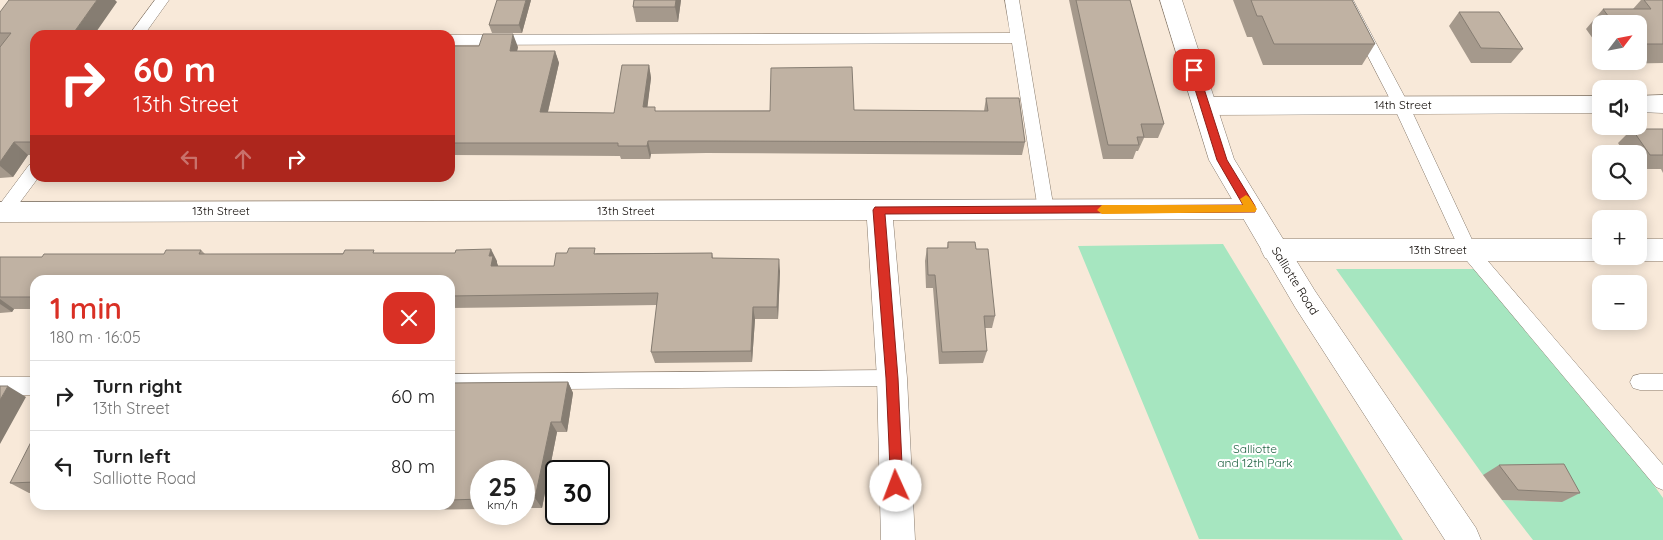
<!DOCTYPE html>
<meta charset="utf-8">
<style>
:root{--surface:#fff;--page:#f2f2f2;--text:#222;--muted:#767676;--line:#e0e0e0;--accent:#d93025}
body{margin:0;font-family:Quicksand,sans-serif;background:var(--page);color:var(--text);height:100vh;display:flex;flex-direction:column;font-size:19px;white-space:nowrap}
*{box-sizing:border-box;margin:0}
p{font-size:16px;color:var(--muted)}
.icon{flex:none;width:28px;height:28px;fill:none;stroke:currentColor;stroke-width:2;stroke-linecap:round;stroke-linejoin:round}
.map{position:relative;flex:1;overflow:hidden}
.drawer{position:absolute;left:30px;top:275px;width:425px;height:235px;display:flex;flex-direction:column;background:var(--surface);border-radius:15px;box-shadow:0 2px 12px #0003}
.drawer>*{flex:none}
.hud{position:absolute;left:30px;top:30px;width:425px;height:152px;border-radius:15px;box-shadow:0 2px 12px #0003;background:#d93025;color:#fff;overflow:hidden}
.needle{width:32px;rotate:58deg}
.controls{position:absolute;left:1592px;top:15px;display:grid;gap:10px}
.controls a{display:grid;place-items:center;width:55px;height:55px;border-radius:10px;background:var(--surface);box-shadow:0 2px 12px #0003;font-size:25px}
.speed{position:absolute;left:470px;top:460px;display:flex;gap:10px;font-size:25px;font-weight:700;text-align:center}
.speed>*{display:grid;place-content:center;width:65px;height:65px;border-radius:50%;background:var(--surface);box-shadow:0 2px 12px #0003;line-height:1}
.speed small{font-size:12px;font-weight:400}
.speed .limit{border:2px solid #111;border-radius:8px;background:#fff;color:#111}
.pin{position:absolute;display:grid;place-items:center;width:42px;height:42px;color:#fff;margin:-21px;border-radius:10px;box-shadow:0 2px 8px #0006}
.me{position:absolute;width:55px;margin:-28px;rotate:358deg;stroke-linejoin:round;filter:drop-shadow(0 0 4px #0008)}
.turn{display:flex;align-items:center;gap:18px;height:105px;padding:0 20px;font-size:22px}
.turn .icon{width:65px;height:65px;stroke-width:2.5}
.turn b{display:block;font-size:35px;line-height:42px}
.lanes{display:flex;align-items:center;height:48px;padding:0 20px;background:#0003;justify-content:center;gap:25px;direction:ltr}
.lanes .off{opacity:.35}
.round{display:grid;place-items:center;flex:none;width:52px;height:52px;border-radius:15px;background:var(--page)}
.overview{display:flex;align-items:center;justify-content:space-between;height:85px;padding:0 20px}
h1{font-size:30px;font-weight:600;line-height:38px;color:var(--accent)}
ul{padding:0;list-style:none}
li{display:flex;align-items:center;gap:15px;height:70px;padding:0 20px;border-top:1px solid var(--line)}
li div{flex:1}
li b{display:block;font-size:19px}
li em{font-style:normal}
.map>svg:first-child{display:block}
</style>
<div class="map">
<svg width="1663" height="540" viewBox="0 0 1663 540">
<rect width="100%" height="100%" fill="#f8e9d9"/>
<path fill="#a6e6c0" d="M1223 244 1403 540 1199 539 1078 246Z
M1336 269H1476L1638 463 1663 498V540H1533L1502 500 1562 502 1547 475H1483Z"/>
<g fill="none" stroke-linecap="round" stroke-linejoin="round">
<defs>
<path id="service" d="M155 0H169L144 35H129Z
M1005 0H1019L1054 210 1052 215 1046 217 1040 215 1038 210 1012 43 450 45V35L1010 33Z
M1339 0H1353L1409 105 1475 246 1663 465V490L1656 487 1462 255 1393 105Z
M35 163V178H38L9 217 0 218V204L29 165Z
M892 370 899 372 901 378 899 384 892 386 450 390V374Z
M1640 374H1663V390H1640L1633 388 1630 382 1633 376Z
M0 377H35V395H0Z"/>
<path id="minor" d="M1663 95V113L1639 112V96Z
M1601 96V113L1205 115 1197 112 1193 106 1197 100 1205 97Z
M1251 199 1260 202 1264 209 1260 216 1251 219 893 220 907 378 915 540H881L877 378 867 220 0 222V202Z
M1275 239H1601V256H1611L1601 261H1275L1265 258 1261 250 1265 242Z
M1639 239H1663V261H1639L1629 258 1639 256Z"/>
<path id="tertiary" d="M1160 0H1182L1234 159 1315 291 1476 528 1481 540H1445L1295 307 1209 160Z"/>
</defs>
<use href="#service" stroke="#887b6d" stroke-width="1"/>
<use href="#minor" stroke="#887b6d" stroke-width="1"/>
<use href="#tertiary" stroke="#887b6d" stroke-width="1"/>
<use href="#service" fill="#fff" fill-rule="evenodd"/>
<use href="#minor" fill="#fff" fill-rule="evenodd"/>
<use href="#tertiary" fill="#fff" fill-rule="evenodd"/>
</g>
<path fill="#a5998c" d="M531 0 522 33H492L489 25Z
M634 0H681L678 22H636L633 7Z
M1069 0H1130L1164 124 1158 138H1144L1138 151H1136L1133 159H1103Z
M1233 0H1352L1375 44 1362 65H1263L1252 37H1247Z
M1641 0H1663V63L1611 64 1609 61H1639V24H1601V50L1586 29 1603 9H1633Z
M117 2 35 35V155H28L13 177 0 178V12Z
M1459 12 1523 49 1511 63H1471L1449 26Z
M450 46 518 47 517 51H555L559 63 548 112 614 113 649 65 651 78 647 107 656 111 854 110 984 111 986 98 1025 142 1022 155 706 153 651 154 650 159H621L620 156 450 155Z
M1632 129H1663V173L1661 169H1639V154H1625L1618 143Z
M948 242 976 249 995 316 992 328H985L987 351 983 363 939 364 933 288H926L925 261 927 248H947Z
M201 250 205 254 376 253 497 261V263L498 266H554L597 253H712L713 258 780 271 778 319H755L752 362 655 363 651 352 657 305 450 308V280H35V309H14L12 312 0 313V257H42L164 254Z
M568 382 573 393 567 432H557L542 508H524V471H481V509L414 510 412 508H349L345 505 259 508 136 507 133 505H450V383Z
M35 442V493H29L10 483Z
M1499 465 1580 493 1562 502 1502 500 1483 475Z"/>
<path fill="#867d72" d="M97 0H115L117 2 94 35H72Z
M526 0H531L522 33 519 25Z
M676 0H681L678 22 675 7Z
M513 34 518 47 514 64 510 51Z
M555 51 559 63 545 124 540 112Z
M649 65 651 78 646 119 643 107Z
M648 141 651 154 650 159 647 146Z
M14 142 28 155 13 177 0 166V162Z
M491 249 497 261V263L499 268 491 266 489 256Z
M779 259 780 271 778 319 777 307Z
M0 299 14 309 12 312 0 304Z
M753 307 755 319 752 362 751 351Z
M568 382 573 393 567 432 561 422Z
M8 386 26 397 0 444V400Z
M551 422 557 432 542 508 535 498Z"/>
<path fill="#c0b2a3" stroke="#867d72" d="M9 0H97L72 35H35V87L32 92H35V142H14L0 162V47L11 33H0V12Z
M497 0H526L519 25H489Z
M634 0H676L675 7H633Z
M1076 0H1130L1164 124H1141L1144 137H1137L1139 145H1108Z
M1251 0H1352L1375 44H1274L1262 16H1257Z
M1644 0H1663V44H1639V24H1614L1603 9H1651Z
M1459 12H1499L1523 49 1481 48Z
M483 34H513L510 51H555L540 112 614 113 622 65H649L643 107H655V111H770L771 68 852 67 854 110 988 111 986 98H1019L1025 142 704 141H648L647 146H618V143H450V46H479Z
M1632 129H1663V155H1650Z
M948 242H975L976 249H988L995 316H984L987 351 942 352 935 275H928L927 248H948Z
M569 248H595L594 254 712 253V258L779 259 777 307H753L751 351 651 352 658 293 450 296V280H35V297H0V257H42L44 254H164L166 250H201L199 254H343L345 250H374L373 253H455L456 250 491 249 489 256H493L491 266H554L556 253H567Z
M568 382 561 422H551L535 498 524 499V471H481V499L450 500V383Z
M0 386H8L0 400Z
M31 442H35V482L10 483Z
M1564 464 1580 493 1518 490 1499 465Z"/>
<path fill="#d93025" stroke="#8d1f18" d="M1194 67 1198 70 1227 160 1255 206V212L885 214 898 378 903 486 901 491 896 492 891 491 886 378 873 210 875 207 1243 205 1217 160 1189 70Z"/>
<path fill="#f59e0b" d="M1246 195 1249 197 1257 209 1255 212 1102 214 1097 210 1102 205H1243L1240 199Z"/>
<g text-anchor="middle" stroke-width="4" stroke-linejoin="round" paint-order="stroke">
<g font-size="12" fill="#0f0a06" stroke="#fff">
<text x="1403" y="109">14th Street</text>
<text x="221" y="215">13th Street</text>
<text x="626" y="215">13th Street</text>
<text x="1438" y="254">13th Street</text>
<text transform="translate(1295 281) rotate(58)" y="4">Salliotte Road</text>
</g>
<g font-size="12" fill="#1e6241" stroke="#fff">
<text x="1255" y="453">Salliotte<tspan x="1255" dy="14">and 12th Park</tspan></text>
</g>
</g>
</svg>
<div class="controls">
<a><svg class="needle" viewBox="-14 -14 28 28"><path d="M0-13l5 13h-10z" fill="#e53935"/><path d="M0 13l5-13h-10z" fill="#767676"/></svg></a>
<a><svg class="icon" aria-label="sound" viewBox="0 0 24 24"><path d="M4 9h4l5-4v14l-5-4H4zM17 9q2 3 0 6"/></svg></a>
<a><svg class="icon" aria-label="search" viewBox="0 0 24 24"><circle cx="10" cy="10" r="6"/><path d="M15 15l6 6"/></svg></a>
<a>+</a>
<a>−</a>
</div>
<div class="speed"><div>25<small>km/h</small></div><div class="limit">30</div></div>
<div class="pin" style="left:1194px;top:70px;background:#d93025"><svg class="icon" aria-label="arrive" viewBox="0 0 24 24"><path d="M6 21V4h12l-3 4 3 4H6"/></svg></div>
<svg class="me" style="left:896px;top:486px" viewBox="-20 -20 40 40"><circle r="19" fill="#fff"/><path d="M0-13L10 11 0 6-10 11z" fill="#d93025"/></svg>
<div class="hud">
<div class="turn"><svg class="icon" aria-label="right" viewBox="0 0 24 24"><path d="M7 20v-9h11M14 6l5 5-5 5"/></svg><div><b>60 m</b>13th Street</div></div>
<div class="lanes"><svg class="icon off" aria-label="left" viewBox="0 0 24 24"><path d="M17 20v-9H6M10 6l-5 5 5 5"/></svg><svg class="icon off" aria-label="ahead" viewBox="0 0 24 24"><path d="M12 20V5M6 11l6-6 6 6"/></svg><svg class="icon" aria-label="right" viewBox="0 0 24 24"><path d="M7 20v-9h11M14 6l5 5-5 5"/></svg></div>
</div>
<section class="drawer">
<div class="overview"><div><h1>1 min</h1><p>180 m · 16:05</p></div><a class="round" style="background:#d93025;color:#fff"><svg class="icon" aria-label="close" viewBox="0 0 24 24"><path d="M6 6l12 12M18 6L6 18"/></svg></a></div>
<ul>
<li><svg class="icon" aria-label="right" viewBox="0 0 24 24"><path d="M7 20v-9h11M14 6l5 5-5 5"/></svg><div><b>Turn right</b><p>13th Street</p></div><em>60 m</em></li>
<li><svg class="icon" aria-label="left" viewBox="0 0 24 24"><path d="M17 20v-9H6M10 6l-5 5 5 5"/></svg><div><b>Turn left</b><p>Salliotte Road</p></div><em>80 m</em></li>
</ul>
</section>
</div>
